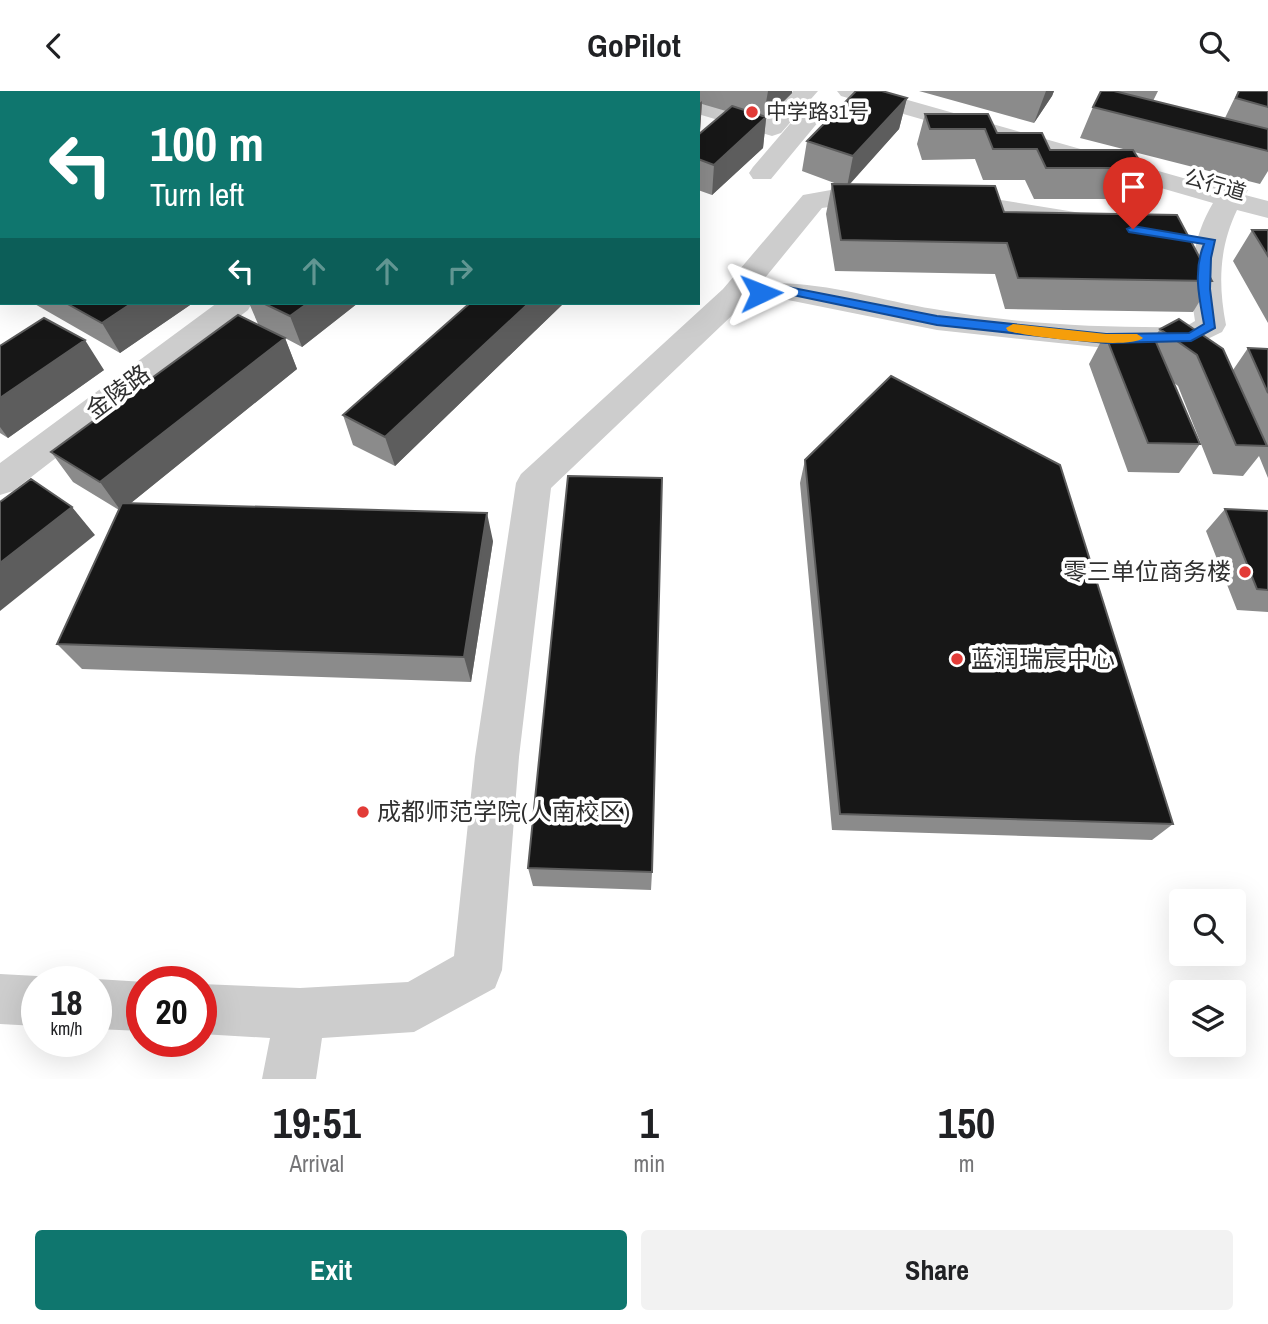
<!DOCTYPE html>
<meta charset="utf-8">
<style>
:root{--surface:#fff;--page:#f2f2f2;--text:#202124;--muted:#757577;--accent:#0f766e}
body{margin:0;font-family:"Archivo Narrow","Noto Sans SC",sans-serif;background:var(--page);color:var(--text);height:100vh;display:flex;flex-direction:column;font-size:26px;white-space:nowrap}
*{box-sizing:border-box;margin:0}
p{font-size:23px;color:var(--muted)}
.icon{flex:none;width:38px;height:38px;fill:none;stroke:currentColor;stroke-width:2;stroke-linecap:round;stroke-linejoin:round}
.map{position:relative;height:988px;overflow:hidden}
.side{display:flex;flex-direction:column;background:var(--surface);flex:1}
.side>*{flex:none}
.top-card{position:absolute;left:0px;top:0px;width:700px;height:214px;box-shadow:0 7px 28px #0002;background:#0f766e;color:#fff;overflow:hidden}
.buttons{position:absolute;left:1169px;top:798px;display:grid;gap:14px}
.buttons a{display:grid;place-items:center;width:77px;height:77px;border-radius:7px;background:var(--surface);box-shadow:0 7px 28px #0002;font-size:35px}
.speed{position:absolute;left:21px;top:875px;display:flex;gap:14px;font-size:35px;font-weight:700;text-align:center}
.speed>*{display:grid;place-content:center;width:91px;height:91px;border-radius:50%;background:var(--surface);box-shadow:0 7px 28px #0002;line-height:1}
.speed small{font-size:18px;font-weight:400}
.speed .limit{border:10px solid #d22;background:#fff;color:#111}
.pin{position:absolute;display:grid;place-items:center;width:60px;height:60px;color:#fff;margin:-72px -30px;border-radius:50% 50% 50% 0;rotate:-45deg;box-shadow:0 0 7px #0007}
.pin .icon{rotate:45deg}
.me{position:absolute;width:77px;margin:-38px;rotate:88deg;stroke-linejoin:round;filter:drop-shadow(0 0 5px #0008)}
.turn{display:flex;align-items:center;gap:24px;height:147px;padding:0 35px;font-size:32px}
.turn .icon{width:91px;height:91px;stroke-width:2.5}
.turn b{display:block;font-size:49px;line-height:60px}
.lanes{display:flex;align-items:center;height:66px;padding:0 35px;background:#0003;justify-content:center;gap:35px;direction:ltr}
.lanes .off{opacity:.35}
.eta{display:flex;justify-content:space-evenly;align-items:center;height:119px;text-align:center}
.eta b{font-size:42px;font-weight:800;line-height:49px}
.primary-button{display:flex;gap:14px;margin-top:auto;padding:14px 35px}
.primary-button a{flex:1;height:80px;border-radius:7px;background:var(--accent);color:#fff;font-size:28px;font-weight:800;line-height:80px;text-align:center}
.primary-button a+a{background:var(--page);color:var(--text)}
header{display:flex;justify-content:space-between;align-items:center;height:91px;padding:0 35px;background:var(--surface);font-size:32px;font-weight:800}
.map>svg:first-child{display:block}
</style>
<header><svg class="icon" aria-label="back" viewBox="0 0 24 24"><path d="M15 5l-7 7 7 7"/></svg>GoPilot<svg class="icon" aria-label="search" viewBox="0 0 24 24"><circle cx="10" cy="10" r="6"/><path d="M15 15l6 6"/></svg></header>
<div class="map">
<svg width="1268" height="988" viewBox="0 0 1268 988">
<rect width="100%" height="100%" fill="#fff"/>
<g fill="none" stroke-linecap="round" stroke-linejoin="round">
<path fill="#cdcdcd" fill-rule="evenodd" d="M504 0H529L503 2Z
M793 0H818L781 42 772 45 698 23V8L767 28Z
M837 0H876L1222 98 1235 91 1245 93 1248 99 1245 104 1268 110V127L1237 119C1219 157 1218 193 1226 234L1222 241 1191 256 1106 257 937 239 788 209 743 214 551 397 519 666 502 879 495 897 414 941 322 947 316 988H262L270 947 201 943V893L300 897 408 891 454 865 475 666 516 392 521 383 723 198 803 104 842 97 890 100 894 106 890 112C868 117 844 113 822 117L760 193C817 188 877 209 934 218 1016 233 1102 237 1185 236L1195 230C1188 188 1191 149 1213 112L841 5Z
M810 18 819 20 822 25 819 30 771 88H753L749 82 753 76 801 20Z
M951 101 1081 122 1091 124 1095 130 1091 136 1081 138 941 115 937 109 941 103Z
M217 212H252L248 219 13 400 0 404V372Z
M0 883 37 885 52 891H37V935L0 933Z
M96 888 145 891H142V940L96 938V891H88Z"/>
</g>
<path fill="#8b8b8b" d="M205 0H304L301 2H205Z
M348 0H491L488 2H346Z
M696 0H792V2L766 28 763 57 712 104 698 99V44L726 20 702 13 700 40 698 42V2H696Z
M919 0H1054L1052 5 1034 32Z
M1101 0H1158L1153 10 1225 27 1238 0H1268V80L1260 93 1134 61 1144 77 1129 108H1034L1025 89H983L975 68 922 69 917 53 925 23H988L997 42 1050 59H1127L1080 47 1093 16Z
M907 7 899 38 850 93 1004 121 1212 190 1193 221 1005 218 995 183 835 180 826 123 832 93H837L802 80 807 50Z
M2 84V141L0 140V85Z
M1252 139H1268V232L1233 170Z
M33 212H193L120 262Z
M249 212H358L302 256 285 247 297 278 131 412 493 450 471 591 82 578 57 553 119 419 73 391 51 361 258 233Z
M470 212H564L395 375 353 354 343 324Z
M1160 238 1233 279 1248 257 1268 258V387L1259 365 1243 385 1213 383 1178 295 1173 291 1200 353 1179 382 1128 381 1089 273 1105 243 1154 247Z
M0 255 104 279 8 347 0 342Z
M805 369 1173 733 1152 749 832 739 800 392Z
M1225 418 1268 420V521L1237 519 1206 440Z
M528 777 652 781 651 799 533 795Z"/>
<path fill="#5d5d5d" d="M28 0H88L89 2H2Z
M245 0H304L301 2H246Z
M463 0H491L488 2H460Z
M563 0H605L603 2H561Z
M636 0H648V2H634Z
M768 0H792V2L766 28 763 57 712 104 714 74 763 29Z
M1046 0H1054L1052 5 1034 32Z
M907 7 899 38 847 96 853 65Z
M702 10 700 40 698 42V13Z
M2 14V54L0 55V15Z
M2 114V127L0 125V115Z
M132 212H193L120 262 102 232Z
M308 212H358L302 256 290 225Z
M529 212H564L395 375 385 346Z
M285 247 297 278 121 420 100 391Z
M85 249 104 279 8 347 0 336V307Z
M72 416 95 444 0 520V472Z
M487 422 493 450 471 591 464 566Z"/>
<path fill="#171717" stroke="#5d5d5d" stroke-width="2" d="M0 0H28L25 2H2V14L0 15Z
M158 0H170L174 2H155Z
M348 0H389L394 2H346Z
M424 0H463L460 2H430Z
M520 0H563L561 2H518Z
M587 0H636L634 2H585Z
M663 0H674L679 2H661Z
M856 0H882L907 7 853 65 807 50Z
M1101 0H1114L1268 38V60L1093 16Z
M1239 0H1268V16L1236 7Z
M732 15 766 26 714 74 698 68V44Z
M925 23H988L997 42H1042L1050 59H1133L1144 77H1046L1037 58H993L985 38H930Z
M2 84V114L0 115V85Z
M832 93 995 95 1004 121 1177 124 1212 190 1018 187 1007 152 841 149Z
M1252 139H1268V165Z
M66 212H132L102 232Z
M263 212H308L290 225Z
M470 212H529L385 346 343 324Z
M238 224 285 247 100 391 51 361Z
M44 227 85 249 0 307V255Z
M1179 228 1223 258 1267 355 1236 354 1197 264 1160 238Z
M1105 243 1153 244 1200 353 1148 352Z
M1248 257 1268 258V302Z
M891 285 1060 374 1173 733 840 723 805 369Z
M568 385 662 387 652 781 528 777Z
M31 388 72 416 0 472V411Z
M122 412 487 422 464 566 57 553Z
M1225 418 1268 420V499L1257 498Z"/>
<path fill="#1a73e8" stroke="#114b97" stroke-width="2" d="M1133 135 1215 149 1211 167 1210 198 1215 237 1191 250 1106 252 937 234 788 203 761 206 755 202 761 199 788 196 937 225 1106 243 1189 242 1204 233C1199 206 1193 180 1204 153L1129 141 1127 138Z"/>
<path fill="#f59e0b" d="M1013 233 1106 243H1137L1143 247C1130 259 1029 246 1008 240L1006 237Z"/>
<g fill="#e23b37" stroke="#fff" stroke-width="2.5">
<circle cx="752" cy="21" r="7"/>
<circle cx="1245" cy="481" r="7"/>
<circle cx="957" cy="568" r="7"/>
<circle cx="363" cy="721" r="7"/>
</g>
<g text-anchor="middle" stroke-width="7" stroke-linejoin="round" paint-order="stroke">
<g font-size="21" fill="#303030" stroke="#fff" text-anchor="start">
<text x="766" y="28">中学路31号</text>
</g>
<g font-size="21" fill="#303030" stroke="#fff">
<text transform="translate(1215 94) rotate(16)" y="7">公行道</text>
</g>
<g font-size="24" fill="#303030" stroke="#fff">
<text transform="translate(118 301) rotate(-37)" y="8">金陵路</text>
</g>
<g font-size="24" fill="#303030" stroke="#fff" text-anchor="start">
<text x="1231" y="489" text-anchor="end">零三单位商务楼</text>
<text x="971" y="576">蓝润瑞宸中心</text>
<text x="377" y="729">成都师范学院(人南校区)</text>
</g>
</g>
</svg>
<div class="buttons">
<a><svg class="icon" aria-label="search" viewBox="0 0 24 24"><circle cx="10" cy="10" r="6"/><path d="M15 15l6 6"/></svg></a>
<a><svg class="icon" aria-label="layers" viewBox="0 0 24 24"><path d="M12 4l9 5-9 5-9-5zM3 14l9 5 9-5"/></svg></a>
</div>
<div class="speed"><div>18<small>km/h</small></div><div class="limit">20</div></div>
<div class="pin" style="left:1133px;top:138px;background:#d93025"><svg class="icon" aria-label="arrive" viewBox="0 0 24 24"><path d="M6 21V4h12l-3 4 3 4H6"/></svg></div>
<svg class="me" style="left:761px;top:202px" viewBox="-20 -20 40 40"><path d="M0-17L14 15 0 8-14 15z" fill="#1a73e8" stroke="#fff" stroke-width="4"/></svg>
<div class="top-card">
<div class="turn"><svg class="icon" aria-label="left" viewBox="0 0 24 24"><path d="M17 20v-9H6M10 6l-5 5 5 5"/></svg><div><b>100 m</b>Turn left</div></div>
<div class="lanes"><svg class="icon" aria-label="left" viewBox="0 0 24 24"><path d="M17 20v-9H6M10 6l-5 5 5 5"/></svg><svg class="icon off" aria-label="ahead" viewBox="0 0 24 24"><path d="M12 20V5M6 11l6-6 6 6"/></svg><svg class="icon off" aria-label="ahead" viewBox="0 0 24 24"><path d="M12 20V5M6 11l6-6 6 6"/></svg><svg class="icon off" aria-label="right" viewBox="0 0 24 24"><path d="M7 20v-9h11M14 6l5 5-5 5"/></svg></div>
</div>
</div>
<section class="side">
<div class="eta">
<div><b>19:51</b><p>Arrival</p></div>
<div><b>1</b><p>min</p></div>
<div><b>150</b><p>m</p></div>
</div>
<div class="primary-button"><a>Exit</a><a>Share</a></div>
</section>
